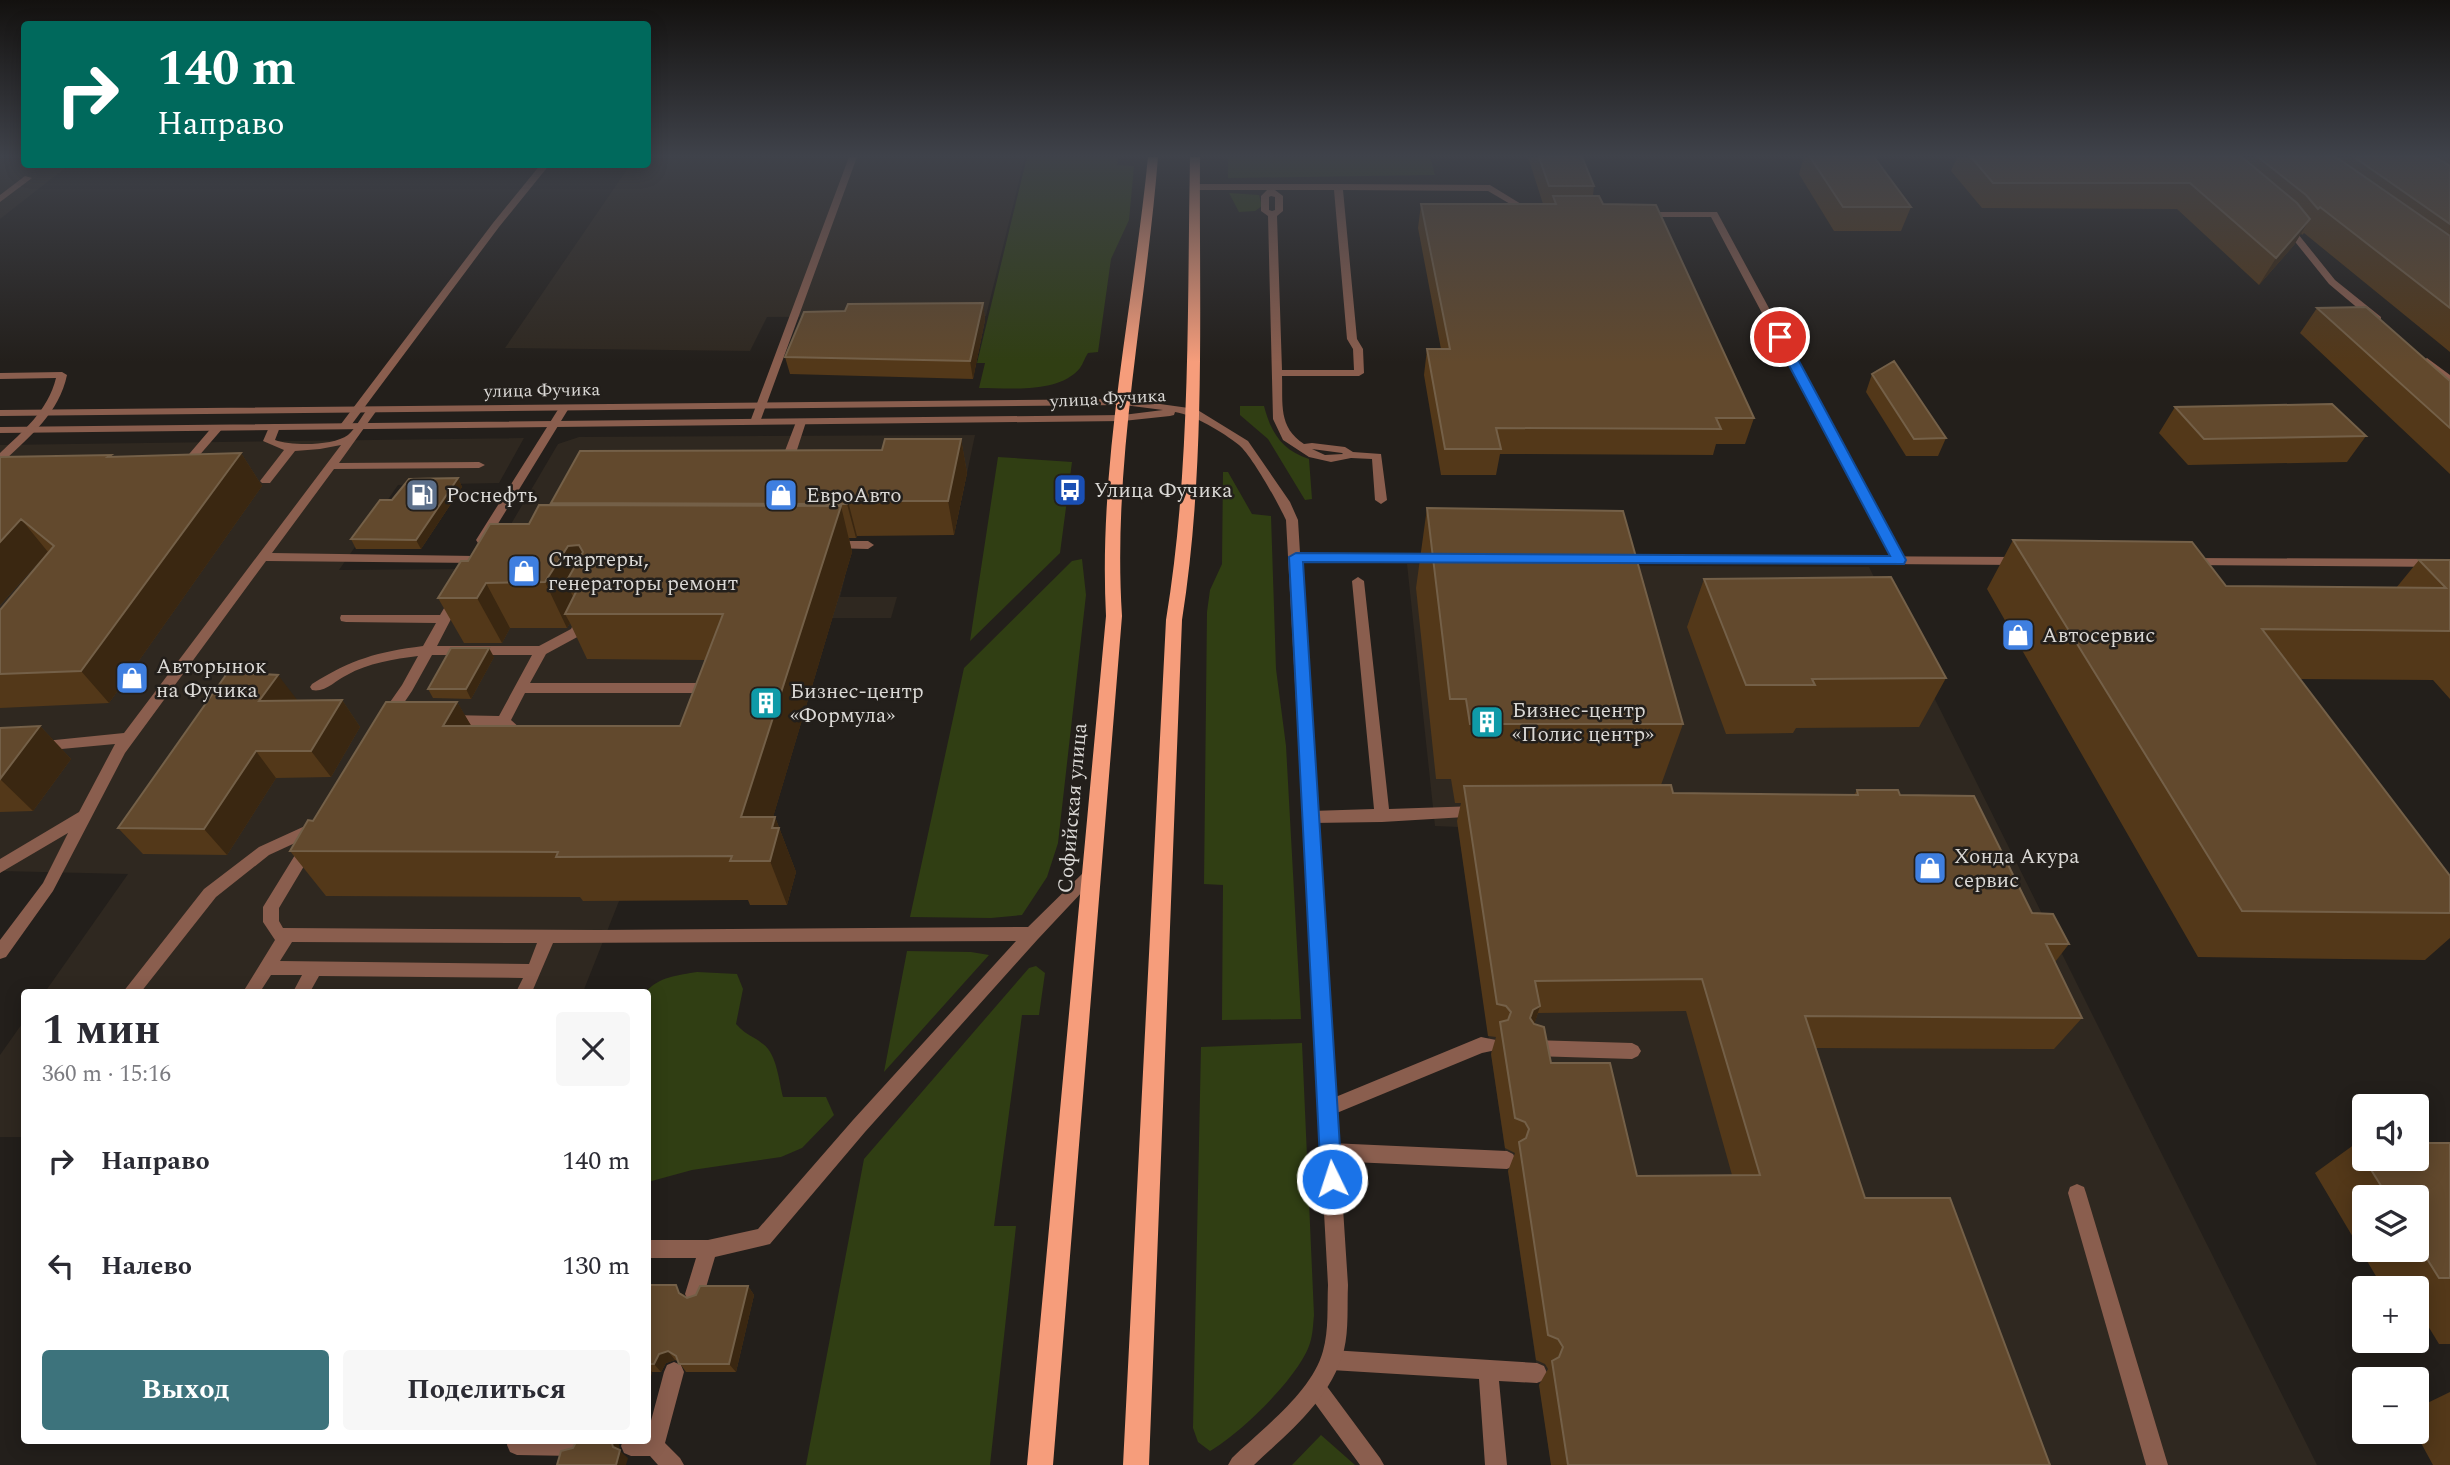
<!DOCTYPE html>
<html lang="ru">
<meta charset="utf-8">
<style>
:root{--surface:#fff;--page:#f7f7f7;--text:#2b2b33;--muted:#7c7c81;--accent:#3d737c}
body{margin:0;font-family:Spectral,serif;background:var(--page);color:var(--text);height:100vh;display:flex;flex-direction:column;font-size:26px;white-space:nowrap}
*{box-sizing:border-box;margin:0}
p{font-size:23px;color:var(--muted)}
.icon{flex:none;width:38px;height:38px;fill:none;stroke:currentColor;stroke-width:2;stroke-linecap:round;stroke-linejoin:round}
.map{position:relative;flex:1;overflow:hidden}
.drawer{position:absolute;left:21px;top:989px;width:630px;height:455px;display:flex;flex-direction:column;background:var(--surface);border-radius:7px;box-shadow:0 4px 18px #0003}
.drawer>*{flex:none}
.banner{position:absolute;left:21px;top:21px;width:630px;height:147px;border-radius:7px;box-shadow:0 4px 18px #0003;background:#00695c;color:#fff;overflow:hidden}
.fabs{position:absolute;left:2352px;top:1094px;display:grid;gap:14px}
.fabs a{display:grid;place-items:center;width:77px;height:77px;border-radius:7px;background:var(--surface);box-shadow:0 4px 18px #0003;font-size:35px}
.pin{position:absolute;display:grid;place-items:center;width:60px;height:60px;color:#fff;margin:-30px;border:4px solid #fff;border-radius:50%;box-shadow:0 2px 7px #0007}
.me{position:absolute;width:77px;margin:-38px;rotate:356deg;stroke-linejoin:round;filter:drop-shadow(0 0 5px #0008)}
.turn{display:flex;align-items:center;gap:24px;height:147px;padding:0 21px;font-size:32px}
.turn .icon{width:91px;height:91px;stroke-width:2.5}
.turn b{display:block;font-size:49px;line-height:60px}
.round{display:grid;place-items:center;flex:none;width:74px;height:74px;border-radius:7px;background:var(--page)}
.overview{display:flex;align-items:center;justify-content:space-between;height:119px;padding:0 21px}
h1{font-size:42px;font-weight:700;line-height:52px}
.cta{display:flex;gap:14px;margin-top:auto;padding:14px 21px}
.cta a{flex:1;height:80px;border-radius:7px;background:var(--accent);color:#fff;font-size:28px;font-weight:700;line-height:80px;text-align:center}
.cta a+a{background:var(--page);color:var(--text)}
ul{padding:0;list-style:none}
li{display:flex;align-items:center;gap:21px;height:105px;padding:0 21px}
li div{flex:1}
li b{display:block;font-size:26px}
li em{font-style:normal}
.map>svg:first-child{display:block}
</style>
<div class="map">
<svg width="2450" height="1465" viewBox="0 0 2450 1465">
<rect width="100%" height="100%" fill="#231f1b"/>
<path fill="#2f2820" d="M0 157H24V164L69 165 0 219Z
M648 157H1025L986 316 767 317 750 351 505 348 630 165 648 164Z
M975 435 954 535 504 536 558 444 579 437Z
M524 438 499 483 398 485 339 570 463 569 845 577 840 597H897L891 618H832L621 896 583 992H45L128 874 0 871V445Z
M1407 564 1869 567 2317 1465H1551L1458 827 1435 826Z
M24 1021V1137H0V1055Z"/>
<path fill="#303e13" d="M1027 157H1118L1117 165 1134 166 1129 220 1111 259 1098 352 1088 353C1085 357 1083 364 1080 368 1059 394 1009 388 979 388L985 363H977Z
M1228 157H1430L1435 175 1228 178Z
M1229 193 1259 195 1262 206 1255 211 1239 212Z
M1240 406H1264C1271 433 1282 450 1309 459L1312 499 1305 500 1268 439 1240 415Z
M998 457 1072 462 1060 553 970 641Z
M1223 472H1228L1252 514 1271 516 1276 669 1286 746 1301 1019 1222 1020 1223 885 1204 884 1207 612 1210 590 1222 564Z
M1082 559 1086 595 1058 843 1047 877 1022 915 991 918 910 917 964 668 1072 561Z
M907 951 971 952 989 955 884 1072Z
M1036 966 1045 973 1039 1015H1022L994 1226H1016L990 1465H806L864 1159 1029 968Z
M697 972 737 974 743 989 736 1024C747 1036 752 1035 763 1044 777 1054 779 1082 783 1097H826L834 1115 802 1148 781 1157 692 1170 648 1182 646 992C658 977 679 975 697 972Z
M1302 1043 1314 1315C1313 1324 1313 1334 1310 1343 1300 1376 1240 1434 1210 1451L1198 1442 1193 1428 1201 1047Z
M1321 1435 1355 1465H1292Z"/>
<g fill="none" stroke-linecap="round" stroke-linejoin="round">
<path fill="#8a5e4e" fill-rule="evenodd" d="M849 157H857L760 422 759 424H751L750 422Z
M541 164H550L499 227 349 428H341V424L493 223Z
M25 176 32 178 0 202V195Z
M1338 184 1490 185 1536 213 1529 215 1488 191 1343 190 1357 339 1363 349 1364 373 1359 376H1282C1283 404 1278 427 1304 444L1312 443 1345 447 1353 452 1381 454 1387 500 1381 504 1375 500 1372 459 1351 458 1331 462 1309 457 1283 440 1273 419 1268 216 1261 211V196L1267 190H1194L1190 187 1194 184ZM1275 190H1334L1347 339 1353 349 1354 370H1282L1277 216 1283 211V196ZM1271 196 1275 197V210L1272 211 1269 210V197ZM1312 449 1342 453 1343 454 1325 455Z
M1640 212H1717L1905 560 1903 563H1895L1893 560 1711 217H1643L1640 216Z
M2284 224H2290L2335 280 2381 317V321H2373L2329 284 2284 228Z
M2427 358 2450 375V383L2423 363 2422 361Z
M62 372 67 375C59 413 31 435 4 461L0 462V453C23 431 48 411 56 378L0 379V373Z
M564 405 569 408 488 540 482 544 478 543 476 540 559 408Z
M372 407 377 410 339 463 479 462 485 465 479 468 334 469 272 553 475 556 481 560 479 563 266 561 125 753 53 891 6 957 0 959V940L43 883 68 833 0 873V859L79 812 115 744 40 751 33 746 35 742 124 733 341 445 320 449 295 451 270 483H262L260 481 284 450 263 441 270 425 274 424 280 427 275 440C292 446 333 446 348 435 355 429 362 416 368 408Z
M801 419 806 422 795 456 793 458H785L783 456 796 422Z
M217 425 223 428 191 465H176V461L184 460 213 426Z
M834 541H868L874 545 868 549 830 548 828 545Z
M1358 577 1364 581 1389 809 1477 806 1482 808 1484 812 1482 816 1382 822 1311 823 1306 821 1304 817 1306 813 1311 811 1374 809 1352 581Z
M457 592 463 596 437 646H539L571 629 579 613 584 612 590 616 581 635 546 654 530 683H704L711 688 706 699 701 701 696 699 695 693H525L511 720 531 738 524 743 500 726 449 725 442 720 449 715 499 716 532 655H432L412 691 393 719 388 720 381 715 402 685 418 656C394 659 368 663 347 675 336 680 325 693 312 690L310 687 312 684C352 659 377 652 423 646L436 623 346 622 341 621 340 618 341 615H440L453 593Z
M316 821 321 823 323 827 321 831 269 855 216 897 141 992H123L204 889 259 847Z
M308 840 313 842 316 846 279 908V921L283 928 598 930 1028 927 1086 870 1091 868 1096 870 1099 874 1038 939 865 1132 770 1244 715 1257 702 1301 695 1304 688 1301 685 1294 696 1258H648V1240H708L758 1229 853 1120 1016 941 553 943 532 992H516L523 978 319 976 310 992H293L302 975H271L260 992H243L275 940 263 922V907L303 842ZM292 942 537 943 529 964 280 961Z
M1481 1037 1496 1040 1499 1045 1496 1050 1482 1053 1327 1117 1321 1115 1318 1109 1321 1103Z
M1532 1040 1632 1043 1638 1046 1641 1051 1638 1056 1632 1059 1532 1056 1526 1053 1523 1048 1526 1043Z
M1330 1143 1507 1151 1513 1154 1516 1160 1513 1166 1507 1169 1330 1161 1324 1158 1321 1152 1324 1146Z
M2077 1184 2084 1187 2086 1193 2168 1465H2146L2068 1193 2070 1187Z
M1331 1350 1537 1363 1544 1366 1547 1373 1544 1380 1537 1383 1499 1381 1507 1465H1485L1479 1379 1331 1370 1324 1367 1321 1360 1324 1353Z
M674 1362 681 1365 684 1372 665 1443 680 1458 684 1465H658L650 1456H631L624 1453 621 1446 623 1440H648V1432L664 1372 667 1365Z
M1316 1378 1323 1381 1380 1458 1384 1465H1360L1309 1395 1306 1388 1309 1381Z
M508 1440H582L584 1446 581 1453 574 1456 517 1455 510 1452 507 1445Z"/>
<path fill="#8a5e4e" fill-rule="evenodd" d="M1124 399 1196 409 1248 441 1290 502 1298 520 1300 553 1438 554 1444 558 1438 562 1301 561 1348 1285C1347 1306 1349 1329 1344 1350 1331 1399 1289 1432 1254 1465H1228L1232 1458C1262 1429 1312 1392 1323 1351 1329 1330 1327 1306 1328 1285L1286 520C1278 503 1252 456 1239 445 1223 432 1194 415 1175 412L1174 415 1170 416 1123 421 0 433V427L1123 415 1163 410 1124 405 0 416V410Z
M1619 555 2019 557 2025 561 2019 565 1615 562 1613 559 1615 556Z
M2190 558 2450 559V567L2186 565 2184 562Z"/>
<path fill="#f69d7b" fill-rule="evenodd" d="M1148 157H1158C1146 309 1112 462 1122 616L1053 1465H1027L1106 616C1098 462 1133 309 1148 157Z
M1190 157H1200C1199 311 1206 468 1182 620L1149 1465H1123L1166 620C1191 468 1187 311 1190 157Z"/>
</g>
<path fill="#533819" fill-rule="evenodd" d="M1528 157H1582L1594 186 1593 196 1603 204 1754 418 1745 444H1716L1713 455 1500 454 1496 475H1441L1424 375 1427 349H1441L1418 228 1421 204H1543Z
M1804 157H1874L1911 207 1901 231H1834L1799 174Z
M1957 157H2450V352L2304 233 2302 235 2301 233 2294 245 2259 285 2177 209 1982 208 1951 171Z
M983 303 985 320 973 379 790 374 785 357Z
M2317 308 2450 381V474L2300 333Z
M1872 374 1946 438 1938 456H1906L1866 392Z
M2175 407 2366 436 2347 462 2188 465 2159 433Z
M961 439 967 473 954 535 857 536 856 538H849L852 552 773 817H775L796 872 787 905H750L748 900 583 901 580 897 326 896 290 851 313 821 457 702 471 726H680L706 660 587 659 570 623 567 628H510L502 643H464L438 598 468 561 529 524 552 506 551 503 882 450Z
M241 453 262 486 109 703 0 708V610L48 552 0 605V457L111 455 112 457Z
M458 478 462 487 421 549H356L351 539 392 500Z
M1427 508 1683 724 1661 785 1673 793 1854 795 1857 790 1900 795 2032 913 2069 944 2055 962 2082 1018 2054 1049 1815 1048 1865 1198 2050 1465H1551L1539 1385 1548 1369 1545 1364 1536 1360 1508 1171 1515 1153 1505 1148 1491 1054 1496 1037 1488 1036 1457 821 1461 803H1455L1451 779H1436L1416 588ZM1686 1011 1732 1175 1637 1176 1551 1063 1534 1024 1538 1013Z
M2013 540 2226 586 2396 588 2419 560H2450V699L2433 680 2299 679 2450 876V938L2425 960 2198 957 1987 589Z
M1704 579 1946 678 1919 727 1796 728 1793 733 1726 734 1687 627Z
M494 657 471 699 433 698 428 689Z
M342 700 360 727 331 777 276 778 227 855 143 854 118 828 297 701Z
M40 726 71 759 33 811 0 812V728Z
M2450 1143V1344H2439L2417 1308V1288H2383L2315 1173 2355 1144ZM2364 1197H2417V1250H2364Z
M648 1285 683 1294 687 1298 748 1286 754 1295 736 1372H686L678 1361 675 1360 666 1363 661 1372H652L648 1388Z
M2450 1392V1465H2433L2415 1432H2417V1408Z"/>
<path fill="#3a2711" d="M2310 219 2294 245 2259 285 2276 258Z
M983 303 985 320 973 379 970 361Z
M961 439 967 473 954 535 948 501Z
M241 453 262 486 109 703 81 671Z
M458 478 462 487 421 549 416 540Z
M848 501 857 536 856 538 847 504Z
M841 506 852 552 760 861 741 817Z
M21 519 48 552 0 605V542Z
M579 545 599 590 581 582H566L579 609 565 614 570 623 567 628 545 582 568 546Z
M486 583 510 628 502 643 477 598Z
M489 648 494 657 471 699 466 689Z
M278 675 298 701H259Z
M342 700 360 727 331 777 311 751Z
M457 702 484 747 443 726Z
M40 726 71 759 33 811 0 779Z
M256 751 276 778 227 855 204 829Z
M775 817 796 872 787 905 770 861 772 828Z
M1540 1006 1530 1038 1520 1049 1533 1010Z
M748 1286 754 1295 736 1372 729 1364Z
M668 1351 675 1360 666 1363 661 1372 654 1364 659 1354Z
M648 1367 652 1372 648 1388Z
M611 1440H620L619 1445 620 1451 628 1458 626 1465H616L613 1447Z"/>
<path fill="#62492d" stroke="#746048" stroke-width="2" fill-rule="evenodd" d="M1539 157H1582L1594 186H1549Z
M1810 157H1874L1911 207H1843Z
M1971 157H2242L2297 203 2310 219 2276 258 2190 183H1993Z
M2258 157H2336L2450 236V308L2320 207 2318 209 2306 195Z
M2354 157H2435L2450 166V224Z
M1553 196H1599L1603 204 1656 205 1754 418H1716L1721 429 1496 428 1501 449H1445L1427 349H1450L1421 204H1556Z
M983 303 970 361 785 357 804 312 845 311 848 304Z
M2366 307 2450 381V428L2317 308Z
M1894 361 1946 438 1914 439 1872 374Z
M2332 404 2366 436 2204 439 2175 407Z
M885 439H961L948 501H848L847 504 551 503 580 451 882 450Z
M241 453 81 671 0 674V610L54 546 21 519 0 542V457L111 455 108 457Z
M458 478 416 540 351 539 380 500H392L409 479Z
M539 505 841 506 741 817H775L772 828H779L770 861H730L732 856 556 857 558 852 290 851 308 820 313 821 386 702H457L443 726H680L723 614H565L581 582H566L583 552 579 545 568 546 545 582 486 583 477 598H438L461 561H468L490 524H529Z
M1427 508 1623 511 1683 724H1470L1466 699H1450Z
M2013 540 2192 542 2226 586 2446 588 2419 560H2450V631L2262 629 2450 876V913L2242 911Z
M1891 577 1946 678 1812 679 1815 685H1746L1704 579Z
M451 648H489L466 689H428Z
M228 672 278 675 259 701 342 700 311 751H256L204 829 118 828Z
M40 726 0 779V728Z
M1671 785 1673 793 1858 795 1857 790H1898L1900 795 1974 796 2032 913 2053 914 2069 944H2046L2082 1018 1805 1016 1865 1198H1950L2050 1465H1568L1552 1361 1559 1357 1563 1347 1558 1339 1548 1335 1519 1142 1526 1138 1529 1129 1525 1122 1515 1118 1500 1022 1508 1020 1511 1012 1506 1006 1497 1004 1464 786ZM1702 979 1760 1175 1637 1176 1610 1063H1551L1544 1027 1534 1024 1530 1018 1533 1010 1540 1006 1535 981Z
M2417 1143H2450V1278H2439L2417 1243V1197H2388L2355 1144H2364V1158H2417Z
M648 1285H676L679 1293 687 1298 696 1295 700 1286H748L729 1364H679L676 1356 668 1351 659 1354 654 1364H648Z
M577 1440H611L613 1447 620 1450 616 1465H557L561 1451 573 1448Z"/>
<linearGradient id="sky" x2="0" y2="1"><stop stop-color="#13110f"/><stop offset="0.43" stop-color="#3f424a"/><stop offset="1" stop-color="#3f424a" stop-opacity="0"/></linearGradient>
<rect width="2450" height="362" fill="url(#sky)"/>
<path fill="#1a73e8" stroke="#114b97" stroke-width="2" d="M1780 334 1786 337 1906 560 1904 564 1303 562 1342 1179 1339 1186 1332 1189 1325 1186 1321 1179 1289 557 1296 553 1890 556 1774 337Z"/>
<defs>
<symbol id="bus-square" viewBox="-11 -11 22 22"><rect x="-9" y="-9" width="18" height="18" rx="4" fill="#1a4fb4" stroke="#231f1b"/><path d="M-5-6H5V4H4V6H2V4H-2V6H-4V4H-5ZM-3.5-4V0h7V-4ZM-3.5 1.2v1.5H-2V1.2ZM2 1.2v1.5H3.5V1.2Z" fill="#fff"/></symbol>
<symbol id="fuel-square" viewBox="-11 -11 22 22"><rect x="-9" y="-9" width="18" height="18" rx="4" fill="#5c6f8a" stroke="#231f1b"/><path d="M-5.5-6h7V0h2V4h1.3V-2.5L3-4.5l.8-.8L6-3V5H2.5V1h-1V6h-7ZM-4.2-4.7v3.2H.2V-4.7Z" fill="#fff"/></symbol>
<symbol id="shop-square" viewBox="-11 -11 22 22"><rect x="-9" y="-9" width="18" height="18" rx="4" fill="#3f7fe0" stroke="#231f1b"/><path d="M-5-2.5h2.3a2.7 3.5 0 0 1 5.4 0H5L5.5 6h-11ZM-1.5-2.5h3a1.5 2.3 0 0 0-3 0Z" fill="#fff"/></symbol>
<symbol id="building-square" viewBox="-11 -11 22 22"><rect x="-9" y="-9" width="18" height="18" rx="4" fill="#0f9aa8" stroke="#231f1b"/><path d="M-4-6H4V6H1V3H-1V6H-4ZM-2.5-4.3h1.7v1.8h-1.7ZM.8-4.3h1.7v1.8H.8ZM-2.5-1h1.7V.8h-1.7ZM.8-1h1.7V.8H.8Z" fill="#fff"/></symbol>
</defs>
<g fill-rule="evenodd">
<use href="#bus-square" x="1051" y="471" width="38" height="38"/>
<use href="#fuel-square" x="403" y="476" width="38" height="38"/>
<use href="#shop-square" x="762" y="476" width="38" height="38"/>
<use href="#shop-square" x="505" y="552" width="38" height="38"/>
<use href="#shop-square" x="1999" y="616" width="38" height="38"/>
<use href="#shop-square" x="113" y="659" width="38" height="38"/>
<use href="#building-square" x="747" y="684" width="38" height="38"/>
<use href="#building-square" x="1468" y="703" width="38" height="38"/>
<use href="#shop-square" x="1911" y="849" width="38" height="38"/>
</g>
<g text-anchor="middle" stroke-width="5" stroke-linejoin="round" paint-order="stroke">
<g font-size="18" fill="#dad8d5" stroke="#231f1b">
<text transform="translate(542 390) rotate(-1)" y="6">улица Фучика</text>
<text transform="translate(1108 398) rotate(-3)" y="6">улица Фучика</text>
</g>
<g font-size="21" fill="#dad8d5" stroke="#231f1b" text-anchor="start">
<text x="1094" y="497">Улица Фучика</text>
<text x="446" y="502">Роснефть</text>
<text x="806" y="502">ЕвроАвто</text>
<text x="548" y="566">Стартеры,<tspan x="548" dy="24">генераторы ремонт</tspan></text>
<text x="2042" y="642">Автосервис</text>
<text x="156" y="673">Авторынок<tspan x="156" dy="24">на Фучика</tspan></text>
<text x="790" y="698">Бизнес-центр<tspan x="790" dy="24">«Формула»</tspan></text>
<text x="1512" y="717">Бизнес-центр<tspan x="1512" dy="24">«Полис центр»</tspan></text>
<text x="1954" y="863">Хонда Акура<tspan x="1954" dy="24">сервис</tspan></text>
</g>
<g font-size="21" fill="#dad8d5" stroke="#231f1b">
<text transform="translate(1072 808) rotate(-85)" y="7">Софийская улица</text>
</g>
</g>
</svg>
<div class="fabs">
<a><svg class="icon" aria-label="sound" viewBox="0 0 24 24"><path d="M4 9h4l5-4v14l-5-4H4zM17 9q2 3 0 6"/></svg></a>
<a><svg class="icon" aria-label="layers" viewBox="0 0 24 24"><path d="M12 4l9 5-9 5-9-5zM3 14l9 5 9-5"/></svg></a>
<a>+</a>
<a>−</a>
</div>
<div class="pin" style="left:1780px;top:337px;background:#d93025"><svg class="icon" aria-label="arrive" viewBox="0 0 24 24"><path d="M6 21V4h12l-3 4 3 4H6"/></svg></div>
<svg class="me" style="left:1332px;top:1179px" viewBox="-20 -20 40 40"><circle r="17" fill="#1a73e8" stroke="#fff" stroke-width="3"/><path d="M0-11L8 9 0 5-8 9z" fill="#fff"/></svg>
<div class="banner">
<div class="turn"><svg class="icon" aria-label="right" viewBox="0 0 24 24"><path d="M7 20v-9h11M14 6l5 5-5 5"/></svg><div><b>140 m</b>Направо</div></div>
</div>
<section class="drawer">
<div class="overview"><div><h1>1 мин</h1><p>360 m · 15:16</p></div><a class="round"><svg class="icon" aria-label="close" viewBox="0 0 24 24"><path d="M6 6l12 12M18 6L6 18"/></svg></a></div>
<ul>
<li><svg class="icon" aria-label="right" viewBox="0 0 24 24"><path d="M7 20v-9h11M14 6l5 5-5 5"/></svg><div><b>Направо</b></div><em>140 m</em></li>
<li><svg class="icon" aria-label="left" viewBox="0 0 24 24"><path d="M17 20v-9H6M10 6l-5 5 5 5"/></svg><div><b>Налево</b></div><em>130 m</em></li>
</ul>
<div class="cta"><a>Выход</a><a>Поделиться</a></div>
</section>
</div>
